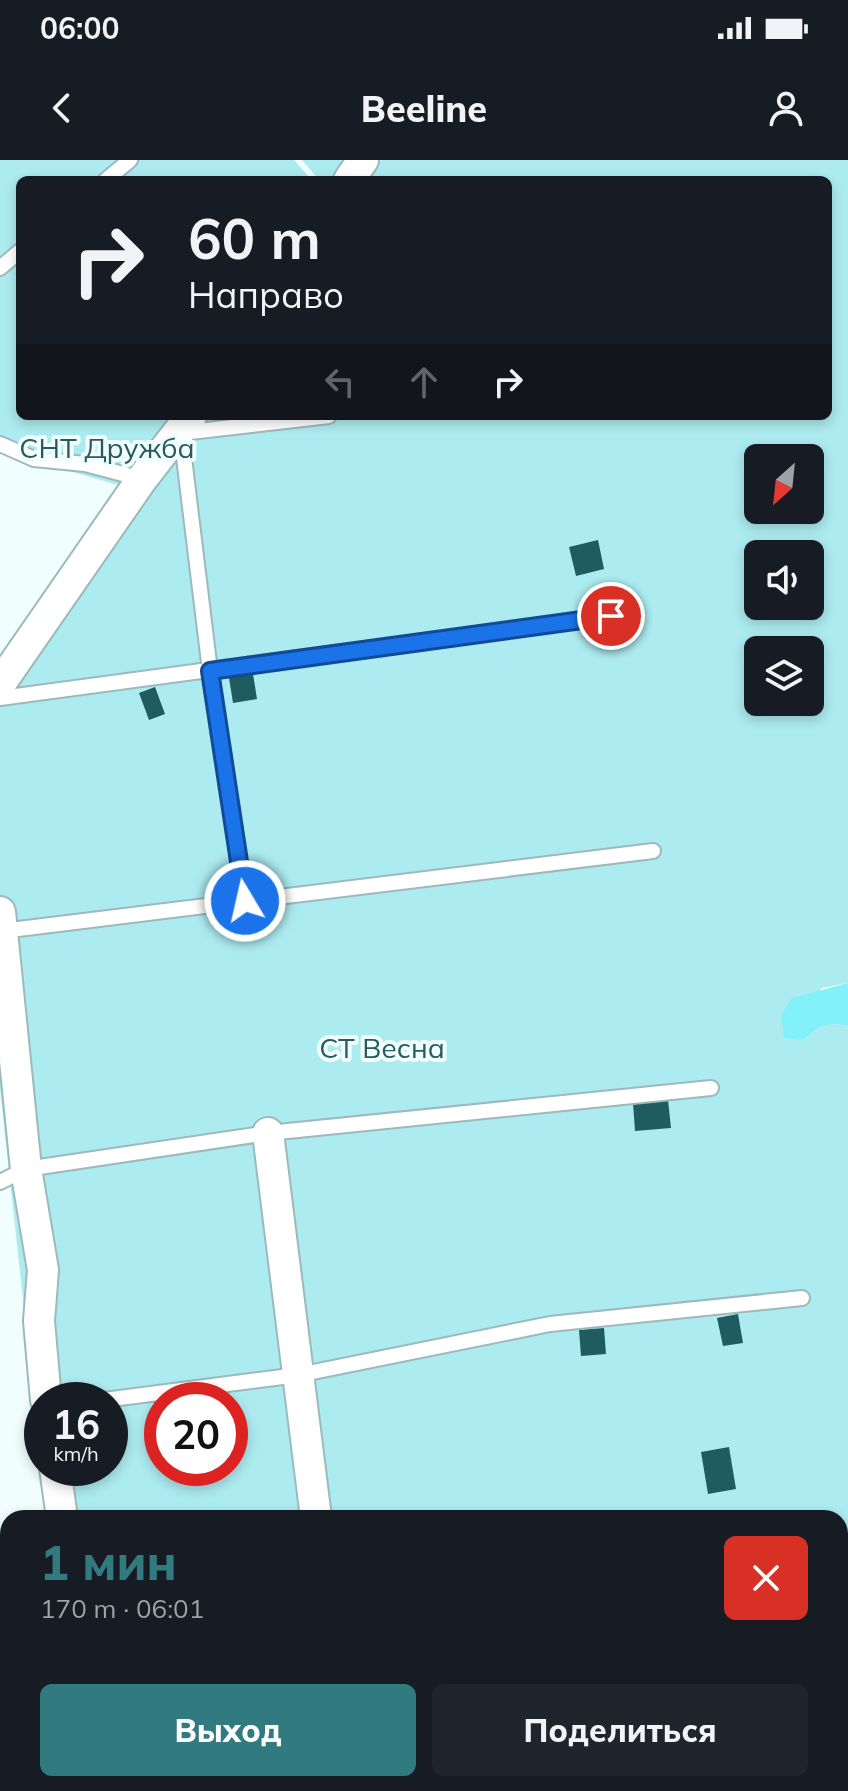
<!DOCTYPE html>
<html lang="ru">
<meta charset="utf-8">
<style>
:root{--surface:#171b24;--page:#20242c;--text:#f1f3f6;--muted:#9ea1a6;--accent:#317a80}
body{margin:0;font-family:Mulish,sans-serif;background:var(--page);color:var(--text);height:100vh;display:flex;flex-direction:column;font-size:30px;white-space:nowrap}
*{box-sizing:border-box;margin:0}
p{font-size:26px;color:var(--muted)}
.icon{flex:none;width:44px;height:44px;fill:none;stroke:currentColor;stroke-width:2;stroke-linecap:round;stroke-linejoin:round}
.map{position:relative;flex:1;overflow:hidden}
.side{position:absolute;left:0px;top:1350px;width:848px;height:282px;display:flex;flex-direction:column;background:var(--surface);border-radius:24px 24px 0 0;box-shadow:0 4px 12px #0003}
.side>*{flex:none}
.top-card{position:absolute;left:16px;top:16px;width:816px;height:244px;border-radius:12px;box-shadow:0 4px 12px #0003;background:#171b24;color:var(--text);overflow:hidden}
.needle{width:52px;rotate:207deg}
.fabs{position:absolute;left:744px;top:284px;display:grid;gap:16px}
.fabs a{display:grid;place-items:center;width:80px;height:80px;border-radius:12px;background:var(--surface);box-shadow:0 4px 12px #0003;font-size:40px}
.speed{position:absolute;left:24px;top:1222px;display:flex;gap:16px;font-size:40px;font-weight:700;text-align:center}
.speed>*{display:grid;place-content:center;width:104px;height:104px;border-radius:50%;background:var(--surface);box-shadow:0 4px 12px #0003;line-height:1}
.speed small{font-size:20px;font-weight:400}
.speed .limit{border:12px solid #d22;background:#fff;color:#111}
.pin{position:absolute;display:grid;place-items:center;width:68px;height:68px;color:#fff;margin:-34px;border:4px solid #fff;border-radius:50%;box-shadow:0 2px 8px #0007}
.me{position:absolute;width:88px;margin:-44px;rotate:351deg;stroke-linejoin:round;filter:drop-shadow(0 0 6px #0008)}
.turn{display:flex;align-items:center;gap:28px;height:168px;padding:0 40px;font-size:36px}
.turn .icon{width:104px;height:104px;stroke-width:2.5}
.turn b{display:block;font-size:56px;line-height:68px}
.lanes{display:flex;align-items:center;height:76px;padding:0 40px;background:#0003;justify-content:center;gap:40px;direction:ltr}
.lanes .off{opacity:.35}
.round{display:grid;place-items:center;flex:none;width:84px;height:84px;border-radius:12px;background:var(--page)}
.summary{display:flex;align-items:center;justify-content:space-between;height:136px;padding:0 40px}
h1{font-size:48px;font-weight:800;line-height:60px;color:var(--accent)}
.primary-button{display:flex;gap:16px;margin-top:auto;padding:16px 40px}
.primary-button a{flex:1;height:92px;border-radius:12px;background:var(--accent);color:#fff;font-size:32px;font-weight:800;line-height:92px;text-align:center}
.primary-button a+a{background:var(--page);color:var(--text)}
.status{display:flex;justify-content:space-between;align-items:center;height:56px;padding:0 40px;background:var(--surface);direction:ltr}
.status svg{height:22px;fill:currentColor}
header{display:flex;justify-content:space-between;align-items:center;height:104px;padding:0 40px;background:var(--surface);font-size:36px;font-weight:800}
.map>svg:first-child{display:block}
</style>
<div class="status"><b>06:00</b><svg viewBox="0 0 49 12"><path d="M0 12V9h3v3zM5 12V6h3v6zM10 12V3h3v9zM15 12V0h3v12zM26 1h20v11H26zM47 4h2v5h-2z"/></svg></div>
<header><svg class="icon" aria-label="back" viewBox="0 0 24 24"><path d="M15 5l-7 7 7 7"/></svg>Beeline<svg class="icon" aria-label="person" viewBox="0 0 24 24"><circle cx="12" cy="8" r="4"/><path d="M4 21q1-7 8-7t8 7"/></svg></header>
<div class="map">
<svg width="848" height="1631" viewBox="0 0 848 1631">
<rect width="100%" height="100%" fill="#f1fefe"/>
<path fill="#acebf0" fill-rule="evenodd" d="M0 0H294L312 20H20V256H174L125 327 0 291Z
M302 0H352L339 20H319Z
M380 0H848V823L822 828 784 878 802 881C818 867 826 861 848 866V1631H76L75 1624H840V1358H47L0 929V520L193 256H828V20H365ZM758 298H810V350H758ZM758 394H810V446H758ZM758 490H810V542H758ZM42 1240H110V1308H42ZM162 1240H230V1308H162Z"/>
<path fill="#82f1f9" d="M848 823V866C826 861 818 867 802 881L784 878 781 855 792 838Z"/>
<path fill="#1f5c60" d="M598 380 604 409 576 416 569 387Z
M253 514 257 539 233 543 229 518Z
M155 527 165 554 149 560 139 533Z
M668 940 671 968 635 971 633 943Z
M738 1154 743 1183 723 1186 717 1158Z
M604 1168 606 1194 581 1196 579 1170Z
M181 1234 182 1240H162V1253L156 1254 153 1239Z
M729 1287 736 1329 708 1334 701 1292Z"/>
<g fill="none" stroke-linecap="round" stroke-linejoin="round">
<defs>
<path id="lane" d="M106 20 130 0
M0 108 20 91
M0 284 34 299 85 304 142 319
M0 538 611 456
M245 741 210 511 181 273 329 256
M2 771 653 691
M0 1022 26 1009 268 973 711 928
M104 1240 298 1215 550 1164 802 1138
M840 1619 848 1618
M740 1631 798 1624"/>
<path id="street" d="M349 20 363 0
M0 524 142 319 191 256
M0 752 26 1009 43 1110 39 1161 46 1240
M268 973 316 1358
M55 1308 62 1358
M106 1624 108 1631
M350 1624 351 1631"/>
</defs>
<use href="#lane" stroke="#9cbabc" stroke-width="18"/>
<use href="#street" stroke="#9cbabc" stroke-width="34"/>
<use href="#lane" stroke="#fff" stroke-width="14"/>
<use href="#street" stroke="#fff" stroke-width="30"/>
</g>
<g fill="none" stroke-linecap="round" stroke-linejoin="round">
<defs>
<path id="route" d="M245 741 210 511 611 456"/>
</defs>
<use href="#route" stroke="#114b97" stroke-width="20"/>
<use href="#route" stroke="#1a73e8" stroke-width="14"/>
</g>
<g text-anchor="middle" stroke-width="8" stroke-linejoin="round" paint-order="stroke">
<g font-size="28" fill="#295a5e" stroke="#f1fefe">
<text x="107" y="298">СНТ Дружба</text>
<text x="382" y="898">СТ Весна</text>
</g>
</g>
</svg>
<div class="fabs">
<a><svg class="needle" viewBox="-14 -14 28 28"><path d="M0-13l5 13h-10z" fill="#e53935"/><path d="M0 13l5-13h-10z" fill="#9ea1a6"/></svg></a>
<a><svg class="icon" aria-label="sound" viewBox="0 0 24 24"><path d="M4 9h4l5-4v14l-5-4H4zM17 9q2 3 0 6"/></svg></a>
<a><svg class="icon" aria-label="layers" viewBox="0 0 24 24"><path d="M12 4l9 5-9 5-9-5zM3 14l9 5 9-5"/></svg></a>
</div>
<div class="speed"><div>16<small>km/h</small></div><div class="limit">20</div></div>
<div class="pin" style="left:611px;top:456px;background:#d93025"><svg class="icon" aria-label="arrive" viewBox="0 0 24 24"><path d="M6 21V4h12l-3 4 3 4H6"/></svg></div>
<svg class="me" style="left:245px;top:741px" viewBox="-20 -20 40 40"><circle r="17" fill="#1a73e8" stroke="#fff" stroke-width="3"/><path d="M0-11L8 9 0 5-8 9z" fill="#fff"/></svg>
<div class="top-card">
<div class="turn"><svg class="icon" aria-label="right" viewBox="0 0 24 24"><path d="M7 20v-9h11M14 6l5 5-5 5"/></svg><div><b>60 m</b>Направо</div></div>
<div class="lanes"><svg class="icon off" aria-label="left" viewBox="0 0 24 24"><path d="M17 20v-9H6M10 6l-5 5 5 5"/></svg><svg class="icon off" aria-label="ahead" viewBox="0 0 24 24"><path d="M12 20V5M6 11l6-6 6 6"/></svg><svg class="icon" aria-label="right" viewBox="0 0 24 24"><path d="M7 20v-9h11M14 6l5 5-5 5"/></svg></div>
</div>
<section class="side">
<div class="summary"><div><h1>1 мин</h1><p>170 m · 06:01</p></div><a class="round" style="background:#d93025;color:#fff"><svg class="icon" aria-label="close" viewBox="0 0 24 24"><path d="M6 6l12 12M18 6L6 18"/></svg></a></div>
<div class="primary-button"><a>Выход</a><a>Поделиться</a></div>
</section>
</div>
